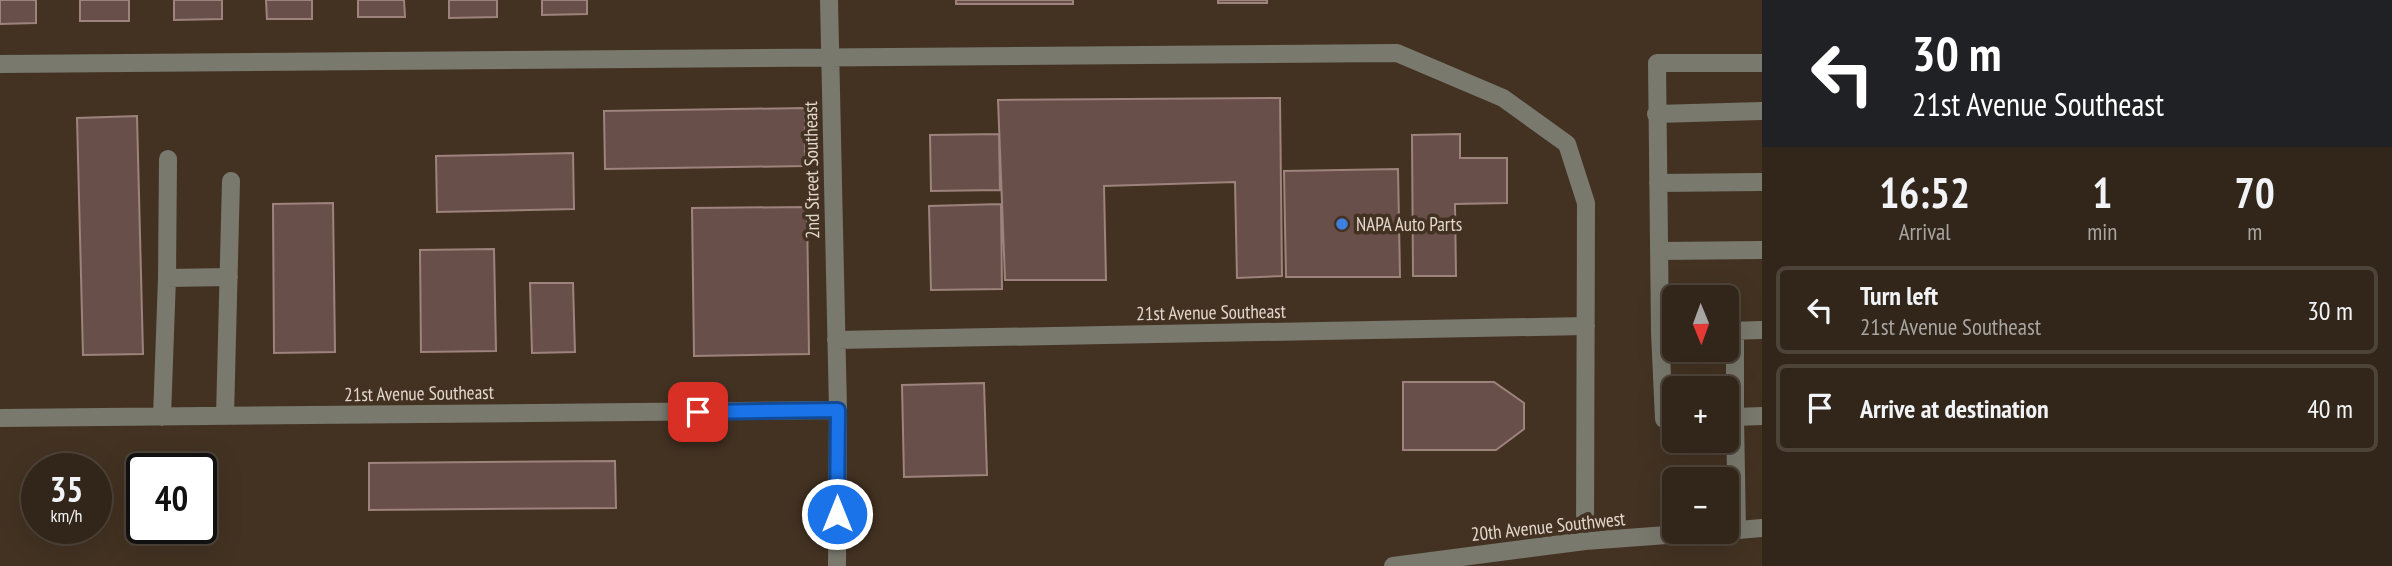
<!DOCTYPE html>
<meta charset="utf-8">
<style>
:root{--surface:#32261a;--page:#3d3227;--text:#f1f3f6;--muted:#a8a5a2;--line:#4d4339}
body{margin:0;font-family:"PT Sans Narrow",sans-serif;background:var(--page);color:var(--text);height:100vh;display:flex;flex-direction:column;font-size:26px;white-space:nowrap}
*{box-sizing:border-box;margin:0}
p{font-size:23px;color:var(--muted)}
.icon{flex:none;width:38px;height:38px;fill:none;stroke:currentColor;stroke-width:2;stroke-linecap:round;stroke-linejoin:round}
.map{position:relative;flex:1;overflow:hidden}
.drawer{display:flex;flex-direction:column;background:var(--surface);width:630px}
.drawer>*{flex:none}
.guide{background:#202124;color:#fff;overflow:hidden}
.needle{width:46px;rotate:179deg}
.controls{position:absolute;left:1662px;top:285px;display:grid;gap:14px}
.controls a{display:grid;place-items:center;width:77px;height:77px;border-radius:10px;background:var(--surface);box-shadow:0 7px 28px #0002,0 0 0 2px var(--line);font-size:35px}
.speed{position:absolute;left:21px;top:453px;display:flex;gap:14px;font-size:35px;font-weight:700;text-align:center}
.speed>*{display:grid;place-content:center;width:91px;height:91px;border-radius:50%;background:var(--surface);box-shadow:0 7px 28px #0002,0 0 0 2px var(--line);line-height:1}
.speed small{font-size:18px;font-weight:400}
.speed .limit{border:4px solid #111;border-radius:10px;background:#fff;color:#111}
.pin{position:absolute;display:grid;place-items:center;width:60px;height:60px;color:#fff;margin:-30px;border-radius:14px;box-shadow:0 4px 10px #0006}
.me{position:absolute;width:77px;margin:-38px;rotate:0deg;stroke-linejoin:round;filter:drop-shadow(0 0 5px #0008)}
.turn{display:flex;align-items:center;gap:24px;height:147px;padding:0 35px;font-size:32px}
.turn .icon{width:91px;height:91px;stroke-width:2.5}
.turn b{display:block;font-size:49px;line-height:60px}
.eta{display:flex;justify-content:space-evenly;align-items:center;height:119px;text-align:center}
.eta b{font-size:42px;font-weight:800;line-height:49px}
ul{padding:0;list-style:none}
li{display:flex;align-items:center;gap:21px;height:88px;margin:0 14px 10px;padding:0 21px;border:4px solid var(--line);border-radius:10px}
li div{flex:1}
li b{display:block;font-size:26px}
li em{font-style:normal}
main{display:flex;flex:1;min-height:0}
.map>svg:first-child{display:block}
</style>
<main>
<div class="map">
<svg width="1762" height="566" viewBox="0 0 1762 566">
<rect width="100%" height="100%" fill="#433222"/>
<path fill="#694f4a" stroke="#9e827c" stroke-width="2" d="M0 0H36V23L0 24Z
M80 0H129V21H80Z
M174 0H222V19L174 20Z
M266 0H312V19H267Z
M358 0H404L405 17H358Z
M449 0H497V17L449 18Z
M542 0H587V14L542 15Z
M956 0H1073V4H956Z
M1218 0H1267V3H1218Z
M1280 98 1282 276 1237 278 1235 182 1104 186 1106 280H1005L998 100Z
M805 108V166L605 169 604 111Z
M137 116 143 354 83 355 77 118Z
M999 134 1000 190 931 191 930 135Z
M1460 134V158H1507V203L1455 204 1456 276H1413L1412 135Z
M573 153 574 209 437 212 436 156Z
M1398 169 1400 277H1286L1284 171Z
M333 203 335 352 274 353 273 204Z
M1001 204 1002 289 931 290 929 206Z
M807 207 809 354 694 356 692 208Z
M494 249 496 351 421 352 420 250Z
M530 283H573L575 352 532 353Z
M1403 382H1494L1524 403V429L1496 450H1403Z
M984 383 987 475 904 477 902 385Z
M615 461 616 508 369 510V463Z"/>
<g fill="none" stroke-linecap="round" stroke-linejoin="round">
<path stroke="#79796e" stroke-width="18" d="M829 0 838 410 837 566
M0 64 1397 53 1503 98 1567 144 1586 203 1585 541
M1656 114 1762 111
M1658 183 1762 182
M1659 251 1762 250
M167 278 168 159
M1727 331 1762 330
M1660 332 1664 419 1675 418
M1675 332H1660L1657 63H1762
M836 340 1586 326
M225 416 231 181
M162 417 167 278 229 277
M1727 417H1735V331
M0 418 838 410
M1737 530 1735 417 1762 416
M1727 531 1762 528
M1393 566 1585 541 1708 532"/>
</g>
<g fill="none" stroke-linecap="round" stroke-linejoin="round">
<defs>
<path id="route" d="M698 412 838 410 837 514"/>
</defs>
<use href="#route" stroke="#114b97" stroke-width="18"/>
<use href="#route" stroke="#1a73e8" stroke-width="12"/>
</g>
<circle fill="#3f7fe0" stroke="#433222" stroke-width="2.5" cx="1342" cy="224" r="7"/>
<g text-anchor="middle" stroke-width="7" stroke-linejoin="round" paint-order="stroke">
<g font-size="19" fill="#e2d7cd" stroke="#433222">
<text transform="translate(811 170) rotate(-91)" y="7">2nd Street Southeast</text>
<text transform="translate(1211 312) rotate(-1)" y="7">21st Avenue Southeast</text>
<text transform="translate(419 393) rotate(-1)" y="7">21st Avenue Southeast</text>
<text transform="translate(1548 526) rotate(-6)" y="7">20th Avenue Southwest</text>
</g>
<g font-size="19" fill="#e2d7cd" stroke="#433222" text-anchor="start">
<text x="1356" y="231">NAPA Auto Parts</text>
</g>
</g>
</svg>
<div class="controls">
<a><svg class="needle" viewBox="-14 -14 28 28"><path d="M0-13l5 13h-10z" fill="#e53935"/><path d="M0 13l5-13h-10z" fill="#a8a5a2"/></svg></a>
<a>+</a>
<a>−</a>
</div>
<div class="speed"><div>35<small>km/h</small></div><div class="limit">40</div></div>
<div class="pin" style="left:698px;top:412px;background:#d93025"><svg class="icon" aria-label="arrive" viewBox="0 0 24 24"><path d="M6 21V4h12l-3 4 3 4H6"/></svg></div>
<svg class="me" style="left:837px;top:514px" viewBox="-20 -20 40 40"><circle r="17" fill="#1a73e8" stroke="#fff" stroke-width="3"/><path d="M0-11L8 9 0 5-8 9z" fill="#fff"/></svg>
</div>
<section class="drawer">
<div class="guide">
<div class="turn"><svg class="icon" aria-label="left" viewBox="0 0 24 24"><path d="M17 20v-9H6M10 6l-5 5 5 5"/></svg><div><b>30 m</b>21st Avenue Southeast</div></div>
</div>
<div class="eta">
<div><b>16:52</b><p>Arrival</p></div>
<div><b>1</b><p>min</p></div>
<div><b>70</b><p>m</p></div>
</div>
<ul>
<li><svg class="icon" aria-label="left" viewBox="0 0 24 24"><path d="M17 20v-9H6M10 6l-5 5 5 5"/></svg><div><b>Turn left</b><p>21st Avenue Southeast</p></div><em>30 m</em></li>
<li><svg class="icon" aria-label="arrive" viewBox="0 0 24 24"><path d="M6 21V4h12l-3 4 3 4H6"/></svg><div><b>Arrive at destination</b></div><em>40 m</em></li>
</ul>
</section>
</main>
